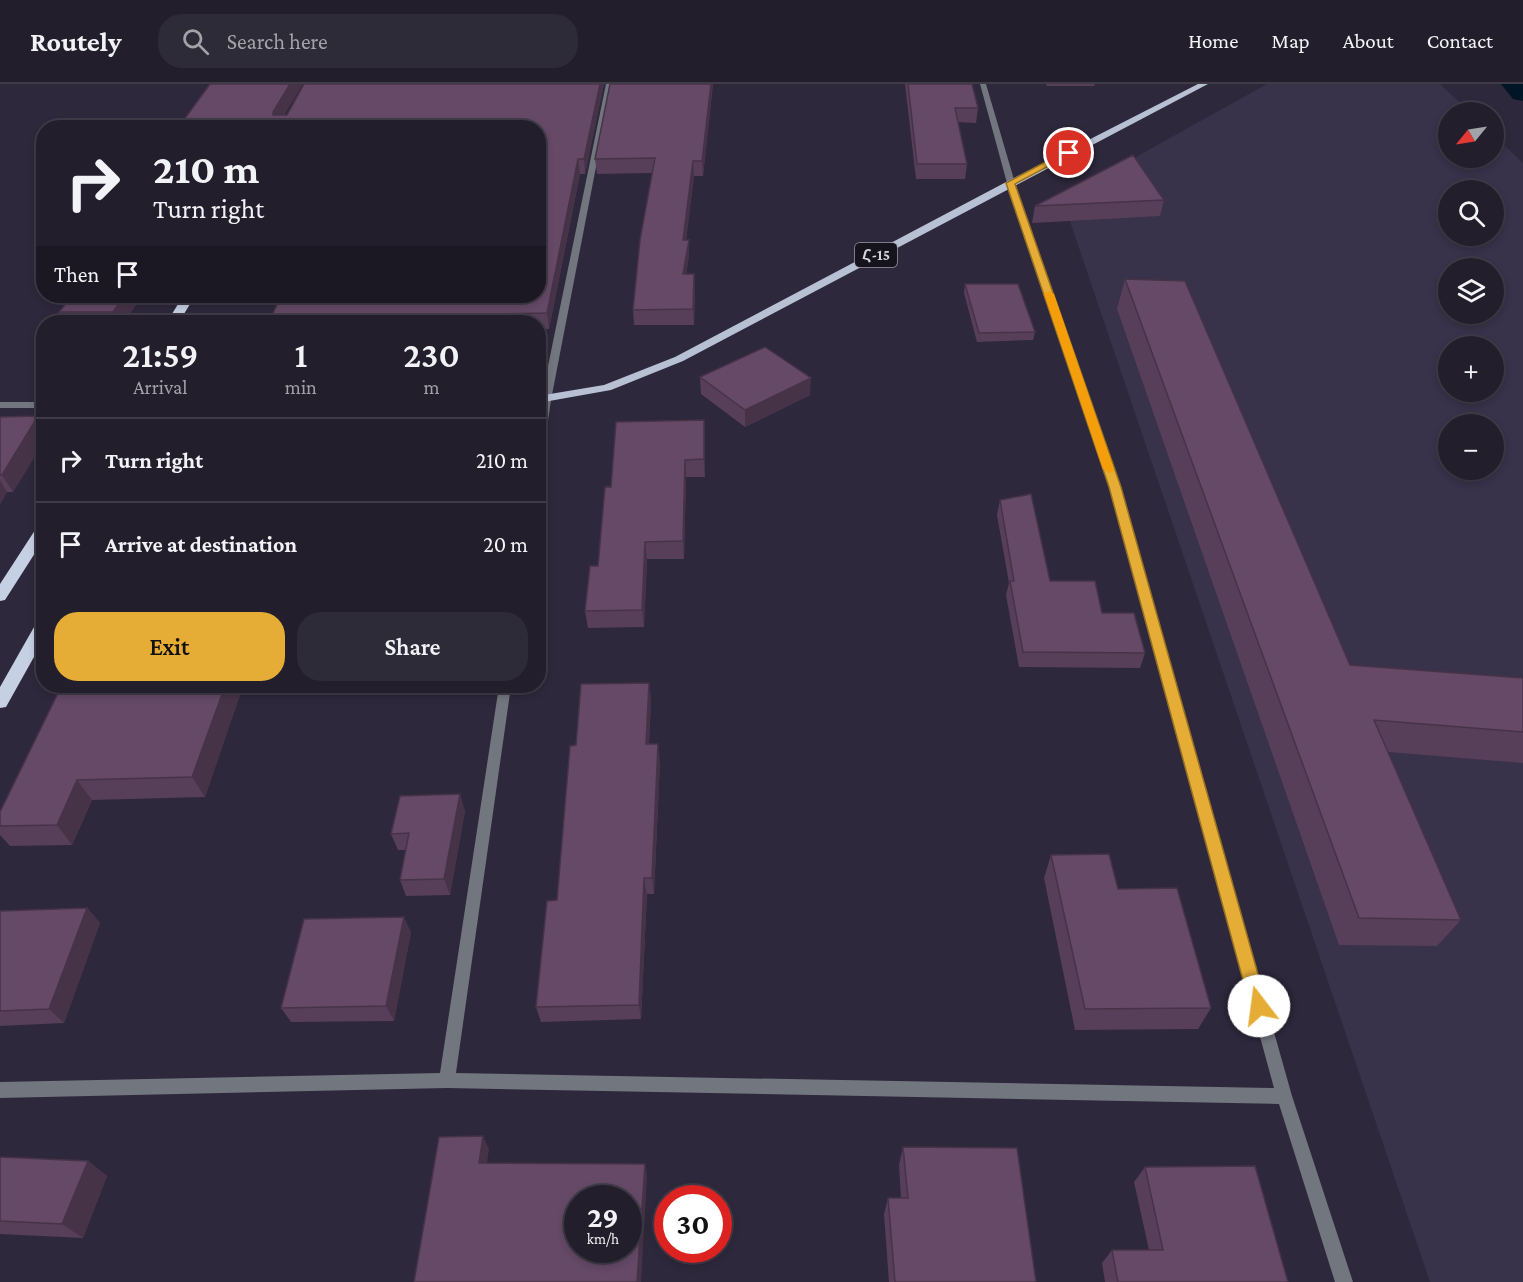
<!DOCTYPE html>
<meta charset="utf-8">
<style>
:root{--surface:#221e2c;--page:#2e2b38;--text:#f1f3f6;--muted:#a2a2a9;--line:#3f3c48;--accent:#e6ad36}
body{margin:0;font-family:"Crimson Pro","Noto Sans Armenian",serif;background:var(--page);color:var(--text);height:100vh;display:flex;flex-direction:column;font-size:22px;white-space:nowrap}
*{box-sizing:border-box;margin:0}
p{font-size:20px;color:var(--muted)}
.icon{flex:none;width:33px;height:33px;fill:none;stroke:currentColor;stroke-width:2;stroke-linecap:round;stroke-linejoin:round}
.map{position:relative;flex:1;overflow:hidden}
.panel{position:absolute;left:36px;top:231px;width:510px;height:378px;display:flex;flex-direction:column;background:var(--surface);border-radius:24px;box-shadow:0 3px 9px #0003,0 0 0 2px var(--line)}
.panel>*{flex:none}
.guide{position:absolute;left:36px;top:36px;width:510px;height:183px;border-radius:24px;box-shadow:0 3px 9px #0003,0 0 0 2px var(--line);background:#221e2c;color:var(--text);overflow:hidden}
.needle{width:39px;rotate:240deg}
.tools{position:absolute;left:1438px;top:18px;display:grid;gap:12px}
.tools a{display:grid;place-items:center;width:66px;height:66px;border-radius:50%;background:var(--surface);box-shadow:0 3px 9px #0003,0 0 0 2px var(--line);font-size:30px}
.speed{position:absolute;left:564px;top:1101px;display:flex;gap:12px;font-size:30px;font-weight:700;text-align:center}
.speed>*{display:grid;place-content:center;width:78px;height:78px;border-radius:50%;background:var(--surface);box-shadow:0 3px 9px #0003,0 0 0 2px var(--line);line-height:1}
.speed small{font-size:15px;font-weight:400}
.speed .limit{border:9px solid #d22;background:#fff;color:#111}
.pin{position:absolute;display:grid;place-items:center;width:51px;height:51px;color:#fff;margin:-26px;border:3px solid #fff;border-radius:50%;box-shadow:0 2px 6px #0007}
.me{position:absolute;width:66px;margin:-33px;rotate:345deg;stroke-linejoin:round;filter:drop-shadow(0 0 4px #0008)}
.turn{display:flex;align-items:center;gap:21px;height:126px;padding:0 18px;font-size:27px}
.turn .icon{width:78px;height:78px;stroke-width:2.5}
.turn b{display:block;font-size:42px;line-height:51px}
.then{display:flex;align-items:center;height:57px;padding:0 18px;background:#0003;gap:12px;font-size:22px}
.eta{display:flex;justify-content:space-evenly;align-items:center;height:102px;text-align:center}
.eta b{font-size:36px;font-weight:600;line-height:42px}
.action{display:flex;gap:12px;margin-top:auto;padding:12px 18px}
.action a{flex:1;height:69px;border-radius:24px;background:var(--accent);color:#111;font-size:24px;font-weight:600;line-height:69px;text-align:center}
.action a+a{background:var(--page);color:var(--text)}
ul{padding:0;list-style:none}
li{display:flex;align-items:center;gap:18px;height:84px;padding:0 18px;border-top:2px solid var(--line)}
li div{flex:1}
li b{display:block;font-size:22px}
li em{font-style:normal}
header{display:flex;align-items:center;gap:36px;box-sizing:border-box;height:84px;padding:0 30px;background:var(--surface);border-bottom:2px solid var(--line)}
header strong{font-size:28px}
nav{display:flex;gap:33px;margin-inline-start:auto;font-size:21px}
.search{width:420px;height:54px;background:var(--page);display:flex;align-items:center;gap:15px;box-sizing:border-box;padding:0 21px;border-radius:24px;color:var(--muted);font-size:22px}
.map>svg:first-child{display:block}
</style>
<header>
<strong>Routely</strong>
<div class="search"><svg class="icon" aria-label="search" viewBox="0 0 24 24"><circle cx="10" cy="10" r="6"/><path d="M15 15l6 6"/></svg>Search here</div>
<nav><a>Home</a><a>Map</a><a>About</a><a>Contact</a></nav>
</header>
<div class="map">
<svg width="1523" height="1198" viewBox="0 0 1523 1198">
<rect width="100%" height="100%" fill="#2d283b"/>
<path fill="#38324a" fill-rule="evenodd" d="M1267 0H1440L1470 28H1449V74H1494V51L1523 79V1198H1430L1062 114ZM1449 106H1494V152H1449ZM1449 184H1494V230H1449ZM1449 262H1494V308H1449ZM1449 340H1494V386H1449Z"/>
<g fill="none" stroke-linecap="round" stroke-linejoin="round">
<path fill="#001626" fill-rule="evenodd" d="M1501 0H1523V17L1513 15Z"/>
<path fill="#72767f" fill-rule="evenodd" d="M606 0H612L551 316 543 371 538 374V334L541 316Z
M980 0H986L1015 99 1120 403 1292 1012 1353 1198H1335L1279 1020 447 1004 0 1014V998L440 989 499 602H511L456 989 1274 1004 1110 403 1007 99Z
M0 318H44V324H0Z"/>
<path fill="#b8c1d4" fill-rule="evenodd" d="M1198 0H1208L683 277 611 306 538 319V312L604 301 675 273 1008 97Z"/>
<path fill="#c6d0e4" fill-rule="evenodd" d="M183 212H195L179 238H167Z
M44 438V455L5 516 0 517V500L39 440Z
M44 534V555L6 623 0 624V603L38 536Z"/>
</g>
<path fill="#573f59" d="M604 0 585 90H580L549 245H538V238H269L538 212V44H178L284 31Z
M713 0 703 92H694L686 156 689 171 686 190H694L695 205 694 241H634L633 226 652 89 597 90 595 75Z
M905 0H972L978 24 976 39 958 38 967 80 965 95H916Z
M1046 0H1095L1094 2H1047Z
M1164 116 1160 132 1032 139 1035 122Z
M1125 195 1350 581 1523 594V679L1388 668 1461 836 1437 862 1339 861 1117 225Z
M965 200 1035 248 1033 256 977 258 964 209Z
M72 212H142L124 238H64L59 228Z
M700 293 810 311 745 343 701 310Z
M0 333 44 342V357L13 408H7L0 420Z
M704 336 705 393H686L684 475H647L644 543 588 544 585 527 598 482 611 403Z
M1000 416 1050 497 1102 529 1145 569 1140 584 1019 583 1006 511 1009 499 997 431Z
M649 599 651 616 649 660 660 677 654 810H647L641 935 541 938 536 923 557 816Z
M243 602 205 713 92 716 72 761 10 762 0 751V728L95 604Z
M465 727 450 811 406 812 400 796 406 766H398L391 750Z
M1051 771 1118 805 1211 924 1198 945 1075 946 1044 794Z
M87 824 100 839 64 939 0 942V827Z
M411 848 394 937 291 938 281 924Z
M903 1063 1036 1198H889L884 1130 888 1114H901L899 1081Z
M0 1073 88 1077 107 1092 83 1154 0 1150Z
M1145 1083 1288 1198H1105L1102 1179 1112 1166H1149L1134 1098Z"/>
<path fill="#473348" d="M290 0H303L279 40H276L273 28Z
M600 0H604L585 90 584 75Z
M711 0H713L703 92 702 77Z
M578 75 580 90 549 245 547 229Z
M693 77 694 92 684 171 683 156Z
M689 156V171L684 205 683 190Z
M694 190 695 205 694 241 693 225Z
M124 212H142L124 238H117L113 228Z
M811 294 810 311 745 343V326Z
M38 332 44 342V357L13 408 2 391Z
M704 336 705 353V393L704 375Z
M685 376 686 393 684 475 683 457Z
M0 396 7 408 0 420Z
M645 458 647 475 644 543 642 526Z
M649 599 651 616 648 677 646 660Z
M225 602H243L205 713 192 693Z
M658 660 660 677 654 810 652 794Z
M77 696 92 716 72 761 57 741Z
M460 710 465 727 450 811 444 795Z
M644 794 647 810 641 935 639 921Z
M87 824 100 839 64 939 49 925Z
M404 833 411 848 394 937 386 922Z
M483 1052 489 1065 485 1092 479 1079Z
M88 1077 107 1092 83 1154 62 1140Z
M645 1080 647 1092 641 1198H637Z"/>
<path fill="#654967" stroke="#473348" stroke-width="1.5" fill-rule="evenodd" d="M210 0H290L273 28V31H287L304 0H600L584 75H578L547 229 489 230 487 238H269L281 212H538V44H366L367 41 261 40 259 44H178Z
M610 0H711L702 77H693L683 156H689L683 190H694L693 225 633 226 640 156 655 74 595 75Z
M908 0H972L978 24H955L967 80H917Z
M1133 71 1164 116 1035 122Z
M1125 195 1185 197 1350 581 1523 594V648L1374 636 1461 836 1359 834Z
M965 200H1018L1035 248 979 249Z
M72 212H124L113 228H59Z
M765 263 811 294 745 326 700 293Z
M38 332 2 391H0V333Z
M704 336V375L685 376 683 457 645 458 642 526 585 527 590 482H598L605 403H611L616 338Z
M1031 410 1050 497H1095L1102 529H1134L1145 569 1023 568 1010 497H1014L1000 416Z
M649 599 646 660H658L652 794H644L639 921 536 923 547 817 557 816 570 662 576 661 581 600Z
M96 602H225L192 693 77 696 57 741 0 742V728L60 605 95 604Z
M460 710 444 795 400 796 409 749 391 750 400 712Z
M1109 770 1118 805 1177 804 1211 924 1085 925 1051 771Z
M87 824 49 925 0 927V827Z
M404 833 386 922 281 924 304 835Z
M483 1052 479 1079 645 1080 637 1198H414L439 1053ZM578 1114H628V1166H578Z
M903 1063 1017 1064 1036 1198H895L888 1114H908Z
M0 1073 88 1077 62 1140 0 1137Z
M1255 1082 1288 1198H1118L1112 1166H1163L1145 1083Z"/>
<path fill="#e6ad36" stroke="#967023" stroke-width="1.5" d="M1066 67 1073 69 1015 100 1121 403 1267 922 1265 927 1259 930 1253 927 1250 922 1109 403 1006 99Z"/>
<path fill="#f59e0b" d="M1049 207 1054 210 1114 385 1113 388 1109 389 1103 385 1044 210Z"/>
<g text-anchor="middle" stroke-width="6" stroke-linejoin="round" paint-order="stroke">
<rect fill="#15131b" stroke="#9c99a4" stroke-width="1.5" x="855" y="159" width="42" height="24" rx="4.5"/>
<g font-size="15" font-weight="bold" fill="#d6d3df">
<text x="876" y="176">Հ-15</text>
</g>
</g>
</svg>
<div class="tools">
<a><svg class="needle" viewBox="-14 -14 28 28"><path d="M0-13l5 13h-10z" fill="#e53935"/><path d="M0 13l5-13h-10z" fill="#a2a2a9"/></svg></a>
<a><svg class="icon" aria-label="search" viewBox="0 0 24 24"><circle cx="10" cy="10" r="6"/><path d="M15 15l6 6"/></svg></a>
<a><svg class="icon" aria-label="layers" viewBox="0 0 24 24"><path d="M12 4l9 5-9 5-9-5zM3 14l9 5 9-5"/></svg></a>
<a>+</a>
<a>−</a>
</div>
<div class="speed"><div>29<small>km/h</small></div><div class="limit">30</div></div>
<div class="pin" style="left:1069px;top:69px;background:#d93025"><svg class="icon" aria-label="arrive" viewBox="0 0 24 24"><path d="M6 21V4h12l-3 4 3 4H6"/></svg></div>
<svg class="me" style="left:1259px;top:922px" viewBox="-20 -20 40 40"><circle r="19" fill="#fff"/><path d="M0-13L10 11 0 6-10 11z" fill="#e6ad36"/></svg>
<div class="guide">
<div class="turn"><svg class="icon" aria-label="right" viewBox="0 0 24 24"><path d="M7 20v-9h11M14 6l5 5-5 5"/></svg><div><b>210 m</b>Turn right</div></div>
<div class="then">Then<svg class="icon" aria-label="arrive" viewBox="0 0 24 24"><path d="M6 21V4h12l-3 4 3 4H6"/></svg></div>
</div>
<section class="panel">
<div class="eta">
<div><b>21:59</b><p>Arrival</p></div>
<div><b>1</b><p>min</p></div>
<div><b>230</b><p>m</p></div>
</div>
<ul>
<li><svg class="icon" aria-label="right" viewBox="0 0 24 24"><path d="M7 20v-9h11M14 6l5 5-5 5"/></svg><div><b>Turn right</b></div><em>210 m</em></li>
<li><svg class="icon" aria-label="arrive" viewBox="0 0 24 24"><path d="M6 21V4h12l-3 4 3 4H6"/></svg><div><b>Arrive at destination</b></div><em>20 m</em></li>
</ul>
<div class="action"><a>Exit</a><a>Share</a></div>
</section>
</div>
